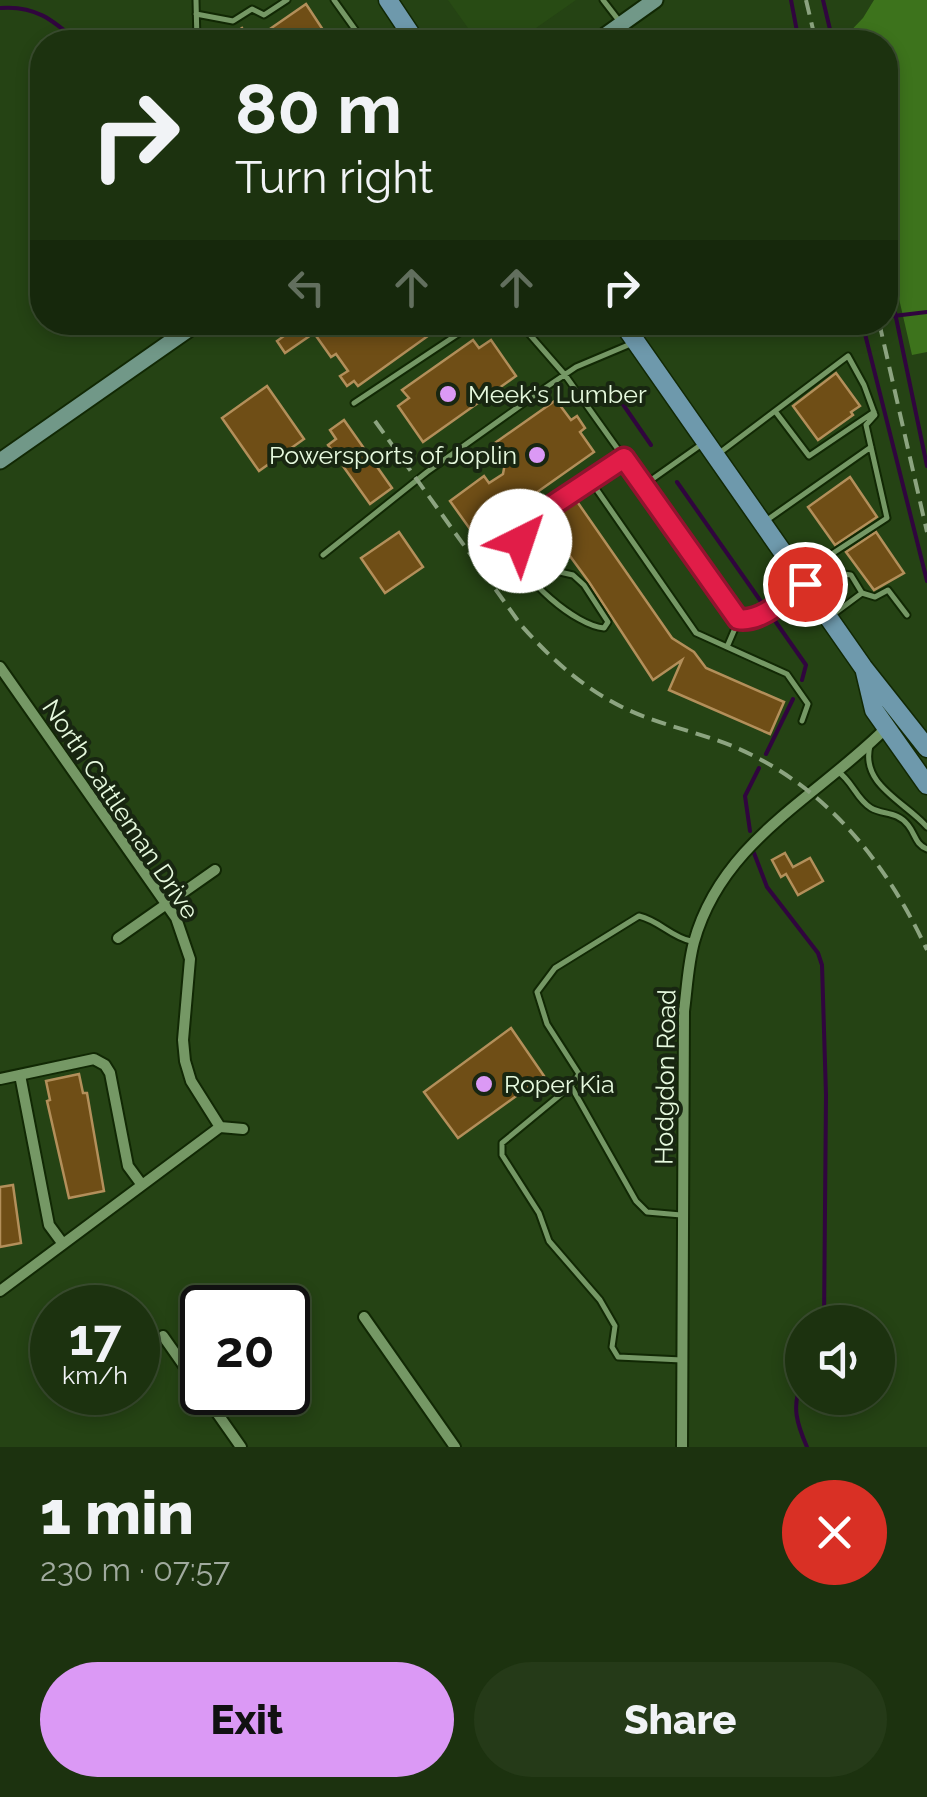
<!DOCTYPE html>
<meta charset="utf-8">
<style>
:root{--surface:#1c320f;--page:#253a18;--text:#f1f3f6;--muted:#a0aa9e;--line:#3a4d2f;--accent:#db99f5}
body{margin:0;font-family:Raleway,sans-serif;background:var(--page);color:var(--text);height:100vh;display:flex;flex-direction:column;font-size:38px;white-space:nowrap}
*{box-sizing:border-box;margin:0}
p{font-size:32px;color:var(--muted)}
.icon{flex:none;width:55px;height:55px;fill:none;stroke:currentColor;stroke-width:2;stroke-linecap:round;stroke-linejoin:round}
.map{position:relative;height:1447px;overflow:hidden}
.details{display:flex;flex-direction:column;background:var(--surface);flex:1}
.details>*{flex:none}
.banner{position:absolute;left:30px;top:30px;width:868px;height:305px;border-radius:40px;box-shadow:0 5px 15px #0003,0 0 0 2px var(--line);background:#1c320f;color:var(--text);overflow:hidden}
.tools{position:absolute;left:785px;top:1305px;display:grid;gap:20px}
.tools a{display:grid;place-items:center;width:110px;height:110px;border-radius:50%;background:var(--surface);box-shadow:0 5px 15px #0003,0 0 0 2px var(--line);font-size:50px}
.speed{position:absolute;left:30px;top:1285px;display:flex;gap:20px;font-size:50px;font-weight:700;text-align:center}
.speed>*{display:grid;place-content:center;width:130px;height:130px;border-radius:50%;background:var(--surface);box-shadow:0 5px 15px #0003,0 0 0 2px var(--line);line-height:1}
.speed small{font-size:25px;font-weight:400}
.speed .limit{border:5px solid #111;border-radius:15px;background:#fff;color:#111}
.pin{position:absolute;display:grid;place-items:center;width:85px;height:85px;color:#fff;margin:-42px;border:5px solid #fff;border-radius:50%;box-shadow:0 2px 10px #0007}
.me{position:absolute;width:110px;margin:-55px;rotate:41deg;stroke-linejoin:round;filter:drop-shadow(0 0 8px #0008)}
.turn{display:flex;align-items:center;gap:35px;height:210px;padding:0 40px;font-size:45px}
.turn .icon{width:130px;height:130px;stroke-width:2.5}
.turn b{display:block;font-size:70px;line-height:85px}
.lanes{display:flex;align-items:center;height:95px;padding:0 40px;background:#0003;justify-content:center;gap:50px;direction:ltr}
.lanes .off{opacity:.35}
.round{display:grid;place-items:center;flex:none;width:105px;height:105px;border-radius:52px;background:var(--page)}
.head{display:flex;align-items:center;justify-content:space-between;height:170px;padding:0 40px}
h1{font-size:60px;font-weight:800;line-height:75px}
.primary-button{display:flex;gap:20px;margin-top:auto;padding:20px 40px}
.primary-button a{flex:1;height:115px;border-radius:60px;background:var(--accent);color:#111;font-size:40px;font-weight:800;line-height:115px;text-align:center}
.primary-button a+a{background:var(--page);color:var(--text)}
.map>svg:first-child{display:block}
</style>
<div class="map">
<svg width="927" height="1447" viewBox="0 0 927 1447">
<rect width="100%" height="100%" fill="#254314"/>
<path fill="#284b14" d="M448 0H576L516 42H478Z"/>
<path fill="#3d731c" d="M874 0H927V352L912 355 885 238V42H840L863 18Z"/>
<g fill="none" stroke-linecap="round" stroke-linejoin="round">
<path stroke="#30053e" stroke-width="4" d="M791 0 799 42
M823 0 833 42
M0 8C35 5 53 20 78 42
M885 265 927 466
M885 317 927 312
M788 322H841
M862 322 927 581
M611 387 651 445
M677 482 762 603
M773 618 806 665 802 680
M766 754 793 699
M750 831 745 796 759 768
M754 853 767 887 818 953 822 965 826 1095 824 1322
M802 1382C791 1406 797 1424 807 1447"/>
</g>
<path fill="#6f4e16" stroke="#b38f5a" stroke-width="2.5" d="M306 4 331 42H221L242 28 251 42Z
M303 322H424L432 333 358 386 354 381 347 386 340 376 348 371 336 354 331 357 314 333 285 353 277 341Z
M473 340 479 348 491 340 516 376 423 442 398 406 409 398 402 390Z
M836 373 860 406 851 412 853 415 818 440 793 406Z
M267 386 304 439 259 471 222 418Z
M556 400 571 420 577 416 585 428 580 432 594 452 475 536 450 501 484 476 489 483 503 474 505 463 492 445Z
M344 420 392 488 370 504 328 445 336 439 330 430Z
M850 477 877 517 835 545 808 507Z
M576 500 672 638 694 652 706 668 784 702 770 734 669 690 682 660 653 680 589 582 545 522Z
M399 532 423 567 385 593 361 558Z
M876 532 904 573 874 590 846 552Z
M785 853 793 867 810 858 823 881 798 895 786 874 781 877 772 860Z
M511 1028 544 1076 458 1138 424 1092Z
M79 1074 83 1093H87L104 1191 69 1198 47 1101 50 1100 46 1081Z
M13 1185 21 1243 0 1247V1187Z"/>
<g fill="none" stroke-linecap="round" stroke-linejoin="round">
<defs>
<path id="lane" d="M196 0 197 42
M334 0 364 42
M603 0 620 22
M196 14 233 21 252 9 264 15 287 0
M512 322 524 328 565 375 739 619 759 617 801 587
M354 403 476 322
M775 411 809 456 874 412
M718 454 848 356 864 385 875 415 866 425 887 518 801 574
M590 480 696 633 787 674 808 704 802 721
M644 485 702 444
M767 520 871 447
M519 531 520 541 542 568 573 575 584 585 608 622 604 628C576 626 520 578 515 550 514 544 516 539 516 533L532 519 624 458
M323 555 427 472 545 388 576 367 633 343
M813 590 837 573 851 575 862 593 831 616
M862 593 875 597 888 590 907 615
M727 647 739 619
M870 746C860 785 906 802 927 827
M837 771C852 780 856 799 871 808 883 815 897 811 908 825 916 835 915 844 927 849
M571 1086 636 1201 647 1212 681 1215
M682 1360 618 1357 612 1347 615 1326 600 1300 549 1241 539 1213 502 1155V1143L571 1086 579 1074 547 1024 537 992 555 968 639 916C660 921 671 937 691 941"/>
<path id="street" d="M0 667 176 918 190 959 183 1040 185 1061 191 1081 220 1127 243 1129
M118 938 215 870
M20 1075 49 1225 63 1244
M0 1079 94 1059 105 1065 110 1073 128 1166 142 1185
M0 1291 220 1127
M364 1317 455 1447
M163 1336 241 1447
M682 1447 684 1011C687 988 688 964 694 942 722 840 818 797 887 727"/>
<path id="secondary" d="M596 42 655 0
M0 461 199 322"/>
<path id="primary" d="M388 0 416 42
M622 322 863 667 927 748
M865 672 874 710 927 785"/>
</defs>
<use href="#lane" stroke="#112804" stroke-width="9"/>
<use href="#street" stroke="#112804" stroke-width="14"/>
<use href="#secondary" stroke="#112804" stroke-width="19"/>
<use href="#primary" stroke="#112804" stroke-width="21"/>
<use href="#lane" stroke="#759865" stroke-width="5"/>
<use href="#street" stroke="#759865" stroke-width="10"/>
<use href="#secondary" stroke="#719888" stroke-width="15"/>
<use href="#primary" stroke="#6e99ac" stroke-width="18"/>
<path stroke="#8ca480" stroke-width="4" stroke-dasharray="15 8" stroke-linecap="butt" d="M806 0 816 42
M879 322 927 532
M375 421 521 625C550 658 582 687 622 707 658 725 700 732 737 748 827 787 887 864 927 950"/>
</g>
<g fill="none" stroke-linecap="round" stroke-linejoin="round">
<defs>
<path id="route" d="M520 541V530L532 519 624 458 738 619C762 623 787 597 805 584"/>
</defs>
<use href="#route" stroke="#92132f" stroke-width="25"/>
<use href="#route" stroke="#e11d48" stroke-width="18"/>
</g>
<g fill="#db99f5" stroke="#182611" stroke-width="4">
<circle cx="448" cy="394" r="10"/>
<circle cx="537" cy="455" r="10"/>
<circle cx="484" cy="1084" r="10"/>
</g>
<g text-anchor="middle" stroke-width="8" stroke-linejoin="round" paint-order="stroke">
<g font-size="25" fill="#e6f9de" stroke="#182611" text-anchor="start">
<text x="468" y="403">Meek's Lumber</text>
<text x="517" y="464" text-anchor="end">Powersports of Joplin</text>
<text x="504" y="1093">Roper Kia</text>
</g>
<g font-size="25" fill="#e6f9de" stroke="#182611">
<text transform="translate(121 809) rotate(56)" y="9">North Cattleman Drive</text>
<text transform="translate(665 1077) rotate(-89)" y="9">Hodgdon Road</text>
</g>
</g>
</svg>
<div class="tools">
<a><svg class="icon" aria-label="sound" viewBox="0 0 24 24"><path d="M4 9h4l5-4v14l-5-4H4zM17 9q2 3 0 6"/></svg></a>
</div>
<div class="speed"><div>17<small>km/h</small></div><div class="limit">20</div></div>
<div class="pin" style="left:805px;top:584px;background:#d93025"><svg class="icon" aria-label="arrive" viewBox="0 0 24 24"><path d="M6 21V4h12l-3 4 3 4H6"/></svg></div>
<svg class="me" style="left:520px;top:541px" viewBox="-20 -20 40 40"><circle r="19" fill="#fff"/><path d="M0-13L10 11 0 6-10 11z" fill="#e11d48"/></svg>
<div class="banner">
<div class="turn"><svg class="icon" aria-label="right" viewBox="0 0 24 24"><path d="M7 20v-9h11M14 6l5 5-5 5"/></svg><div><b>80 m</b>Turn right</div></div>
<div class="lanes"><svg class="icon off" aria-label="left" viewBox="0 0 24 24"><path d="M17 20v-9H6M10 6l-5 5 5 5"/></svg><svg class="icon off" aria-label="ahead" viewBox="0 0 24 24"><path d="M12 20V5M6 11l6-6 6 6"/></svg><svg class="icon off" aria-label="ahead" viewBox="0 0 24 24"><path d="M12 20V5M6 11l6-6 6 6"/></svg><svg class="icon" aria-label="right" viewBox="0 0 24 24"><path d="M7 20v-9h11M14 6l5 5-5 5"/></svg></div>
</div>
</div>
<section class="details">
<div class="head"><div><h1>1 min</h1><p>230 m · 07:57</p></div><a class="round" style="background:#d93025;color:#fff"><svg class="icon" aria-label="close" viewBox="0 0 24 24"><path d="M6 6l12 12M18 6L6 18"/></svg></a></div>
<div class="primary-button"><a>Exit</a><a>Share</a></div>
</section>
